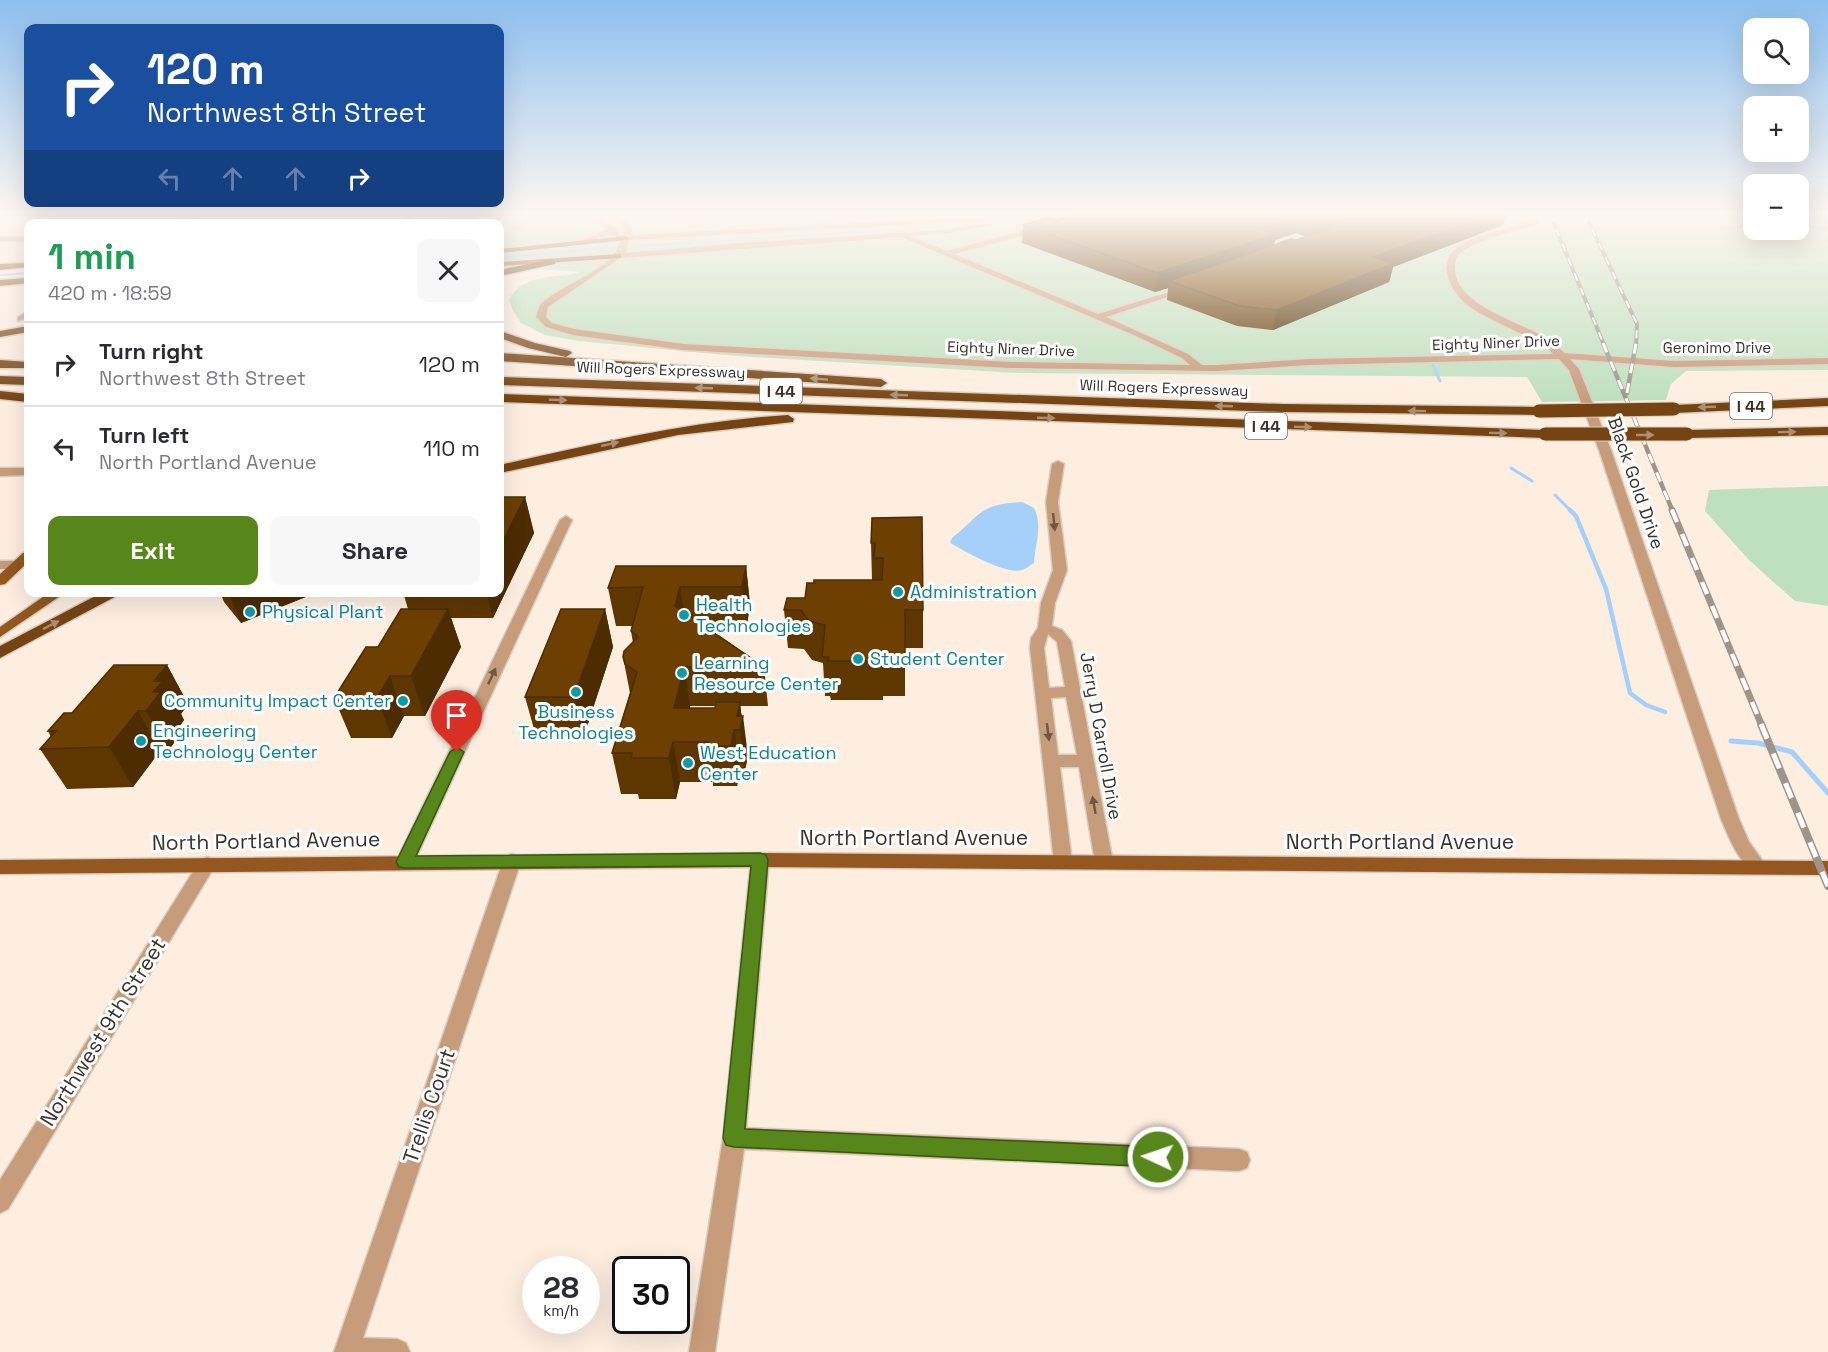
<!DOCTYPE html>
<meta charset="utf-8">
<style>
:root{--surface:#fff;--page:#f7f7f7;--text:#2b2b33;--muted:#7c7c81;--line:#e1e1e2;--accent:#57871a}
body{margin:0;font-family:"Space Grotesk",sans-serif;background:var(--page);color:var(--text);height:100vh;display:flex;flex-direction:column;font-size:22px;white-space:nowrap}
*{box-sizing:border-box;margin:0}
p{font-size:20px;color:var(--muted)}
.icon{flex:none;width:33px;height:33px;fill:none;stroke:currentColor;stroke-width:2;stroke-linecap:round;stroke-linejoin:round}
.map{position:relative;flex:1;overflow:hidden}
.drawer{position:absolute;left:24px;top:219px;width:480px;height:378px;display:flex;flex-direction:column;background:var(--surface);border-radius:12px;box-shadow:0 6px 24px #0002}
.drawer>*{flex:none}
.guide{position:absolute;left:24px;top:24px;width:480px;height:183px;border-radius:12px;box-shadow:0 6px 24px #0002;background:#1a4fa0;color:#fff;overflow:hidden}
.tools{position:absolute;left:1743px;top:18px;display:grid;gap:12px}
.tools a{display:grid;place-items:center;width:66px;height:66px;border-radius:12px;background:var(--surface);box-shadow:0 6px 24px #0002;font-size:30px}
.speed{position:absolute;left:522px;top:1256px;display:flex;gap:12px;font-size:30px;font-weight:700;text-align:center}
.speed>*{display:grid;place-content:center;width:78px;height:78px;border-radius:50%;background:var(--surface);box-shadow:0 6px 24px #0002;line-height:1}
.speed small{font-size:15px;font-weight:400}
.speed .limit{border:3px solid #111;border-radius:9px;background:#fff;color:#111}
.pin{position:absolute;display:grid;place-items:center;width:51px;height:51px;color:#fff;margin:-62px -26px;border-radius:50% 50% 50% 0;rotate:-45deg;box-shadow:0 0 6px #0007}
.pin .icon{rotate:45deg}
.me{position:absolute;width:66px;margin:-33px;rotate:273deg;stroke-linejoin:round;filter:drop-shadow(0 0 4px #0008)}
.turn{display:flex;align-items:center;gap:21px;height:126px;padding:0 24px;font-size:27px}
.turn .icon{width:78px;height:78px;stroke-width:2.5}
.turn b{display:block;font-size:42px;line-height:51px}
.lanes{display:flex;align-items:center;height:57px;padding:0 24px;background:#0003;justify-content:center;gap:30px;direction:ltr}
.lanes .off{opacity:.35}
.round{display:grid;place-items:center;flex:none;width:63px;height:63px;border-radius:12px;background:var(--page)}
.head{display:flex;align-items:center;justify-content:space-between;height:102px;padding:0 24px}
h1{font-size:36px;font-weight:700;line-height:45px;color:#1e9e55}
.button{display:flex;gap:12px;margin-top:auto;padding:12px 24px}
.button a{flex:1;height:69px;border-radius:12px;background:var(--accent);color:#fff;font-size:24px;font-weight:700;line-height:69px;text-align:center}
.button a+a{background:var(--page);color:var(--text)}
ul{padding:0;list-style:none}
li{display:flex;align-items:center;gap:18px;height:84px;padding:0 24px;border-top:2px solid var(--line)}
li div{flex:1}
li b{display:block;font-size:22px}
li em{font-style:normal}
.map>svg:first-child{display:block}
</style>
<div class="map">
<svg width="1828" height="1352" viewBox="0 0 1828 1352">
<rect width="100%" height="100%" fill="#fdeee0"/>
<path fill="#bee0be" d="M471 214H1753L1754 230H1798L1799 214H1828V370L1686 371 1671 384 1666 400 1542 402 1527 377 1016 373 737 356 579 341 545 335 521 323 513 311 509 300C521 273 560 278 582 272L500 267V224H465Z
M1828 486V606L1795 601 1749 560 1705 511 1709 490Z"/>
<path fill="#a4d0fa" d="M1022 502 1034 508C1043 525 1035 544 1034 563 1030 565 1026 569 1022 570 1005 575 965 551 950 543L952 538C982 514 979 504 1022 502Z"/>
<g fill="none" stroke-linecap="round" stroke-linejoin="round">
<path stroke="#a4d0fa" stroke-width="2" d="M635 246 876 231
M500 258 609 247
M0 275 28 273"/>
<path stroke="#a4d0fa" stroke-width="3" d="M1433 365 1440 381
M1511 468 1532 481
M1555 495 1572 512"/>
<path stroke="#a4d0fa" stroke-width="4.5" d="M1570 510 1576 516 1606 589 1630 693 1646 705 1665 712"/>
<path stroke="#a4d0fa" stroke-width="5" d="M1731 741 1758 743 1792 752 1828 793"/>
<defs>
<path id="minor" d="M189 214H198L184 224H175Z
M591 214H598L611 227H615L619 234 624 235V228L609 214C621 214 632 223 633 235L1029 214 1012 219 629 240 626 253 741 243 943 230 988 223 992 225 943 234 910 236 947 251 1041 226H1044V230L954 254 1098 314 1189 286V290L1106 317 1188 354 1202 365H1217L1309 359 1553 354 1545 345C1523 334 1484 318 1466 304 1451 291 1436 263 1457 248 1477 233 1507 230 1531 221L1528 214H1535L1538 224C1514 232 1486 236 1464 250 1457 255 1454 261 1455 270 1458 308 1523 322 1551 341 1556 344 1560 349 1564 353L1674 361 1828 358V364L1674 367 1570 359 1579 369 1611 450 1739 819 1749 842 1767 867 1764 872C1744 878 1728 835 1721 819L1599 450 1569 370 1559 359 1309 365 1217 371 1011 368 684 350 573 335 546 327 536 317C538 313 538 307 541 304 562 283 616 270 621 239L610 234 584 243V239L606 230ZM901 237 1134 335 1182 358 1190 365 1011 362 684 344 574 329 552 323 546 317 548 307 620 258Z
M0 237H28V241H0Z
M28 311V318L18 321V317Z
M1058 461 1064 464 1058 502 1067 570 1055 603 1052 626 1062 630 1071 641 1113 862 1110 867 1104 869 1098 867 1095 862 1079 767H1060L1072 862 1069 867 1063 869 1057 867 1054 862 1030 648 1031 638 1038 628 1041 603 1053 570 1046 502 1052 464ZM1048 634 1057 642 1065 687 1049 688 1044 648ZM1066 697 1077 755H1058L1051 698Z
M0 468H28V475L0 476Z
M566 516 572 520 414 862 411 867 405 869 399 867 396 862 560 520Z
M0 561H18L25 565 18 569H0Z
M760 853 766 855 769 860 746 1128 1239 1149 1247 1152 1250 1160 1247 1168 1239 1171 744 1149 715 1352H689L723 1138 751 860 754 855Z
M512 854 518 856 521 861 363 1338 397 1339 406 1343 410 1352H334L503 861 506 856Z
M207 857 213 859 216 864 213 869 8 1209 0 1213V1180L201 859Z"/>
<path id="major" d="M408 214H416L406 224H398Z
M458 214H465L459 224H451Z
M625 236 629 238 628 240 500 253V249Z
M618 254H621V258L500 266V262Z
M28 263V267L0 270V264Z
M28 278V283L0 286V280Z
M28 552V562L5 584 0 585V574L23 553Z
M50 592H66L0 637V627Z
M760 853 1828 861V875L760 867 0 874V860Z"/>
<path id="highway" d="M551 259 556 262 555 264 500 276V270Z
M28 326V332L0 337V331Z
M500 331 535 343 570 351 572 353 566 357 528 348 500 338Z
M500 353 881 379 887 383 881 387 500 361Z
M0 360 28 362V368H0Z
M0 376 28 377V385L0 384Z
M500 377 1282 404 1539 407 1545 411 1539 415 1282 412 500 385Z
M0 391 28 394V402L0 399Z
M500 394 1545 430 1552 434 1545 438 500 402Z
M1828 398V406L1674 413 1668 409 1674 405Z
M788 415 794 419 793 422 678 435 500 473V465C595 444 690 421 788 415Z
M1828 427V435L1687 438 1680 434 1687 430Z
M103 592H124L0 658V646Z"/>
</defs>
<use href="#minor" stroke="#daccc0" stroke-width="3"/>
<use href="#major" stroke="#daccc0" stroke-width="3"/>
<use href="#highway" stroke="#daccc0" stroke-width="3"/>
<use href="#minor" fill="#c79c7a" fill-rule="evenodd"/>
<use href="#major" fill="#93571f" fill-rule="evenodd"/>
<use href="#highway" fill="#764412" fill-rule="evenodd"/>
<defs>
<path id="rail-far3" d="M1550 214 1604 345
M1585 214 1637 324 1636 345"/>
<path id="rail-far2" d="M1603 343 1673 512
M1627 393 1636 343"/>
<path id="rail-far1" d="M1672 510 1762 726"/>
<path id="rail" d="M1761 724 1828 886"/>
</defs>
<use href="#rail-far3" stroke="#9f948a" stroke-width="4"/>
<use href="#rail-far2" stroke="#9f948a" stroke-width="4.5"/>
<use href="#rail-far1" stroke="#9f948a" stroke-width="7"/>
<use href="#rail" stroke="#9f948a" stroke-width="8"/>
<use href="#rail-far3" stroke="#fefefe" stroke-width="2" stroke-dasharray="8" stroke-linecap="butt"/>
<use href="#rail-far2" stroke="#fefefe" stroke-width="3" stroke-dasharray="10" stroke-linecap="butt"/>
<use href="#rail-far1" stroke="#fefefe" stroke-width="4.5" stroke-dasharray="13" stroke-linecap="butt"/>
<use href="#rail" stroke="#fefefe" stroke-width="5" stroke-dasharray="16" stroke-linecap="butt"/>
<defs>
<path id="highway-bridge" d="M1539 411 1674 409
M1545 434H1687"/>
</defs>
<use href="#highway-bridge" stroke="#daccc0" stroke-width="15" stroke-linecap="butt"/>
<use href="#highway-bridge" stroke="#764412" stroke-width="13"/>
</g>
<path fill="#5e3600" fill-rule="evenodd" d="M1077 214H1507L1503 225 1393 267 1389 282 1273 330 1237 326 1167 300 1168 288 1155 292 1022 243 1023 225 1056 220ZM1296 233 1307 237 1296 240 1274 245 1275 240Z
M525 497 534 533 493 618H451L461 647 425 716H404L392 738H351L334 698 378 647 408 609 403 592H500Z
M872 518 923 610V648H905V696H883V700H831L830 696H825L823 663 812 660 804 649 788 648 784 610 872 580 871 543Z
M746 566 750 604 747 625H704L764 667 768 706H740L748 756 745 770H740L737 786H713V782H680L676 799H639L638 794H621L612 753 630 693 623 657 633 643 631 631 632 626H616L608 588ZM690 706H716L715 708H690Z
M220 592H318L241 623 224 602Z
M605 609 613 647 584 736H536L525 697Z
M167 665 188 704 181 714 184 720 179 727 182 732 168 751H160L133 787 67 789 40 749 51 737 48 731Z"/>
<path fill="#4c2c00" d="M1338 214H1386L1337 227 1331 225 1330 233 1313 238 1317 221Z
M1492 214H1507L1503 225 1393 267 1389 282 1273 330 1277 310 1373 257Z
M1299 215 1296 233 1275 240 1272 252 1169 281 1168 288 1155 292 1157 273 1259 229Z
M525 497 534 533 493 618 486 592H500V547Z
M746 566 750 604 747 625 742 587Z
M680 587 686 625 675 606Z
M228 592H318L241 623Z
M448 609 461 647 425 716 411 676Z
M605 609 613 647 584 736 574 697Z
M167 665 188 704 181 714 184 720 179 727 182 732 168 751 146 711 153 692 154 681Z
M684 667 690 706 682 742 674 708Z
M390 676 404 716 392 738 377 698Z
M740 702 742 720 743 716 748 756 745 770 740 730 737 716Z
M138 711 160 751 133 787 109 747Z
M734 730 740 770 737 786 731 746Z
M673 742 680 782 676 799 669 758Z"/>
<path fill="#6d3f00" stroke="#4c2c00" stroke-width="1.5" d="M1077 214H1338L1317 221 1299 215 1259 229 1276 234 1157 273 1023 225 1048 217 1056 220Z
M1364 214H1492L1373 257 1394 263 1277 310 1240 306 1169 281 1291 239 1296 240 1337 227 1331 225Z
M500 497H525L500 547Z
M922 517 923 610H905V657H882V661H828L829 657H822L825 625 809 621 801 610H784L787 598H805L807 583H814V580H882L883 558H874L875 543H871L872 518Z
M616 566H746L742 587H680L675 606 764 667H684L674 708H715L716 702H740L737 716H743L740 730H734L731 746H707L708 742H673L669 758H631L632 753H612L637 672 625 664 623 657 624 651 638 637 631 631 643 587 608 588Z
M401 609H448L411 676H390L377 698H334L366 647H378Z
M561 609H605L574 697H525Z
M114 665H167L154 681H163L153 692H161L146 711H138L109 747 40 749 56 731H48L64 713H72Z"/>
<defs><path id="oneway-solid" d="M-6-.8H1V-3.2L6.5 0L1 3.2V.8H-6Z" transform="scale(1.5)"/></defs>
<g fill="#ac8e70">
<use href="#oneway-solid" transform="translate(819 379) rotate(-176)"/>
<use href="#oneway-solid" transform="translate(704 388) rotate(-178)"/>
<use href="#oneway-solid" transform="translate(899 395) rotate(-178)"/>
<use href="#oneway-solid" transform="translate(558 400) rotate(2)"/>
<use href="#oneway-solid" transform="translate(1224 406) rotate(-178)"/>
<use href="#oneway-solid" transform="translate(1707 407) rotate(178)"/>
<use href="#oneway-solid" transform="translate(1417 411) rotate(-179)"/>
<use href="#oneway-solid" transform="translate(1046 418) rotate(2)"/>
<use href="#oneway-solid" transform="translate(1303 427) rotate(2)"/>
<use href="#oneway-solid" transform="translate(1787 432) rotate(-1)"/>
<use href="#oneway-solid" transform="translate(1498 433) rotate(1)"/>
<use href="#oneway-solid" transform="translate(1645 435)"/>
<use href="#oneway-solid" transform="translate(610 444) rotate(-13)"/>
<use href="#oneway-solid" transform="translate(51 625) rotate(-28)"/>
</g>
<g fill="#6b5848">
<use href="#oneway-solid" transform="translate(1054 522) rotate(84)"/>
<use href="#oneway-solid" transform="translate(492 676) rotate(-65)"/>
<use href="#oneway-solid" transform="translate(1048 732) rotate(83)"/>
<use href="#oneway-solid" transform="translate(1094 805) rotate(-100)"/>
</g>
<linearGradient id="sky" x2="0" y2="1"><stop stop-color="#8dbfef"/><stop offset="0.53" stop-color="#fef7f1"/><stop offset="1" stop-color="#fef7f1" stop-opacity="0"/></linearGradient>
<rect width="1828" height="403" fill="url(#sky)"/>
<path fill="#57871a" stroke="#395811" stroke-width="1.5" d="M457 747 464 752 416 856 760 853 766 855 768 860 745 1129 1158 1147 1165 1150 1168 1157 1165 1164 1158 1167 734 1147 726 1145 723 1138 751 866 405 868 399 867 396 862 450 752Z"/>
<g fill="#0f9aa8" stroke="#fefefe" stroke-width="2">
<circle cx="898" cy="592" r="6"/>
<circle cx="250" cy="612" r="6"/>
<circle cx="684" cy="615" r="6"/>
<circle cx="858" cy="659" r="6"/>
<circle cx="682" cy="673" r="6"/>
<circle cx="576" cy="692" r="6"/>
<circle cx="403" cy="701" r="6"/>
<circle cx="141" cy="741" r="6"/>
<circle cx="688" cy="763" r="6"/>
</g>
<g text-anchor="middle" stroke-width="6" stroke-linejoin="round" paint-order="stroke">
<g font-size="15" fill="#39332d" stroke="#fefefe">
<text transform="translate(1496 343) rotate(-2)" y="5">Eighty Niner Drive</text>
<text x="1717" y="353">Geronimo Drive</text>
<text transform="translate(1011 349) rotate(2)" y="5">Eighty Niner Drive</text>
<text transform="translate(661 370) rotate(2)" y="5">Will Rogers Expressway</text>
<text transform="translate(1164 388) rotate(2)" y="5">Will Rogers Expressway</text>
</g>
<g fill="#fefefe" stroke="#74706c" stroke-width="1.5">
<rect x="760" y="378" width="42" height="26" rx="4.5"/>
<rect x="1730" y="393" width="42" height="26" rx="4.5"/>
<rect x="1245" y="413" width="42" height="26" rx="4.5"/>
</g>
<g font-size="16" font-weight="bold" fill="#39332d">
<text x="781" y="397">I 44</text>
<text x="1751" y="412">I 44</text>
<text x="1266" y="432">I 44</text>
</g>
<g font-size="18" fill="#39332d" stroke="#fefefe">
<text transform="translate(1636 483) rotate(71)" y="6">Black Gold Drive</text>
<text transform="translate(1101 736) rotate(80)" y="6">Jerry D Carroll Drive</text>
</g>
<g font-size="18" fill="#0d838f" stroke="#fefefe" text-anchor="start">
<text x="910" y="598">Administration</text>
<text x="696" y="611">Health<tspan x="696" dy="21">Technologies</tspan></text>
<text x="262" y="618">Physical Plant</text>
<text x="870" y="665">Student Center</text>
<text x="694" y="669">Learning<tspan x="694" dy="21">Resource Center</tspan></text>
<text x="391" y="707" text-anchor="end">Community Impact Center</text>
<text x="576" y="718" text-anchor="middle">Business<tspan x="576" dy="21">Technologies</tspan></text>
<text x="153" y="737">Engineering<tspan x="153" dy="21">Technology Center</tspan></text>
<text x="700" y="759">West Education<tspan x="700" dy="21">Center</tspan></text>
</g>
<g font-size="21" fill="#39332d" stroke="#fefefe">
<text x="914" y="845">North Portland Avenue</text>
<text transform="translate(266 841) rotate(-1)" y="7">North Portland Avenue</text>
<text x="1400" y="849">North Portland Avenue</text>
<text transform="translate(103 1032) rotate(-58)" y="7">Northwest 9th Street</text>
<text transform="translate(429 1106) rotate(-71)" y="7">Trellis Court</text>
</g>
</g>
</svg>
<div class="tools">
<a><svg class="icon" aria-label="search" viewBox="0 0 24 24"><circle cx="10" cy="10" r="6"/><path d="M15 15l6 6"/></svg></a>
<a>+</a>
<a>−</a>
</div>
<div class="speed"><div>28<small>km/h</small></div><div class="limit">30</div></div>
<div class="pin" style="left:457px;top:752px;background:#d93025"><svg class="icon" aria-label="arrive" viewBox="0 0 24 24"><path d="M6 21V4h12l-3 4 3 4H6"/></svg></div>
<svg class="me" style="left:1158px;top:1157px" viewBox="-20 -20 40 40"><circle r="17" fill="#57871a" stroke="#fff" stroke-width="3"/><path d="M0-11L8 9 0 5-8 9z" fill="#fff"/></svg>
<div class="guide">
<div class="turn"><svg class="icon" aria-label="right" viewBox="0 0 24 24"><path d="M7 20v-9h11M14 6l5 5-5 5"/></svg><div><b>120 m</b>Northwest 8th Street</div></div>
<div class="lanes"><svg class="icon off" aria-label="left" viewBox="0 0 24 24"><path d="M17 20v-9H6M10 6l-5 5 5 5"/></svg><svg class="icon off" aria-label="ahead" viewBox="0 0 24 24"><path d="M12 20V5M6 11l6-6 6 6"/></svg><svg class="icon off" aria-label="ahead" viewBox="0 0 24 24"><path d="M12 20V5M6 11l6-6 6 6"/></svg><svg class="icon" aria-label="right" viewBox="0 0 24 24"><path d="M7 20v-9h11M14 6l5 5-5 5"/></svg></div>
</div>
<section class="drawer">
<div class="head"><div><h1>1 min</h1><p>420 m · 18:59</p></div><a class="round"><svg class="icon" aria-label="close" viewBox="0 0 24 24"><path d="M6 6l12 12M18 6L6 18"/></svg></a></div>
<ul>
<li><svg class="icon" aria-label="right" viewBox="0 0 24 24"><path d="M7 20v-9h11M14 6l5 5-5 5"/></svg><div><b>Turn right</b><p>Northwest 8th Street</p></div><em>120 m</em></li>
<li><svg class="icon" aria-label="left" viewBox="0 0 24 24"><path d="M17 20v-9H6M10 6l-5 5 5 5"/></svg><div><b>Turn left</b><p>North Portland Avenue</p></div><em>110 m</em></li>
</ul>
<div class="button"><a>Exit</a><a>Share</a></div>
</section>
</div>
